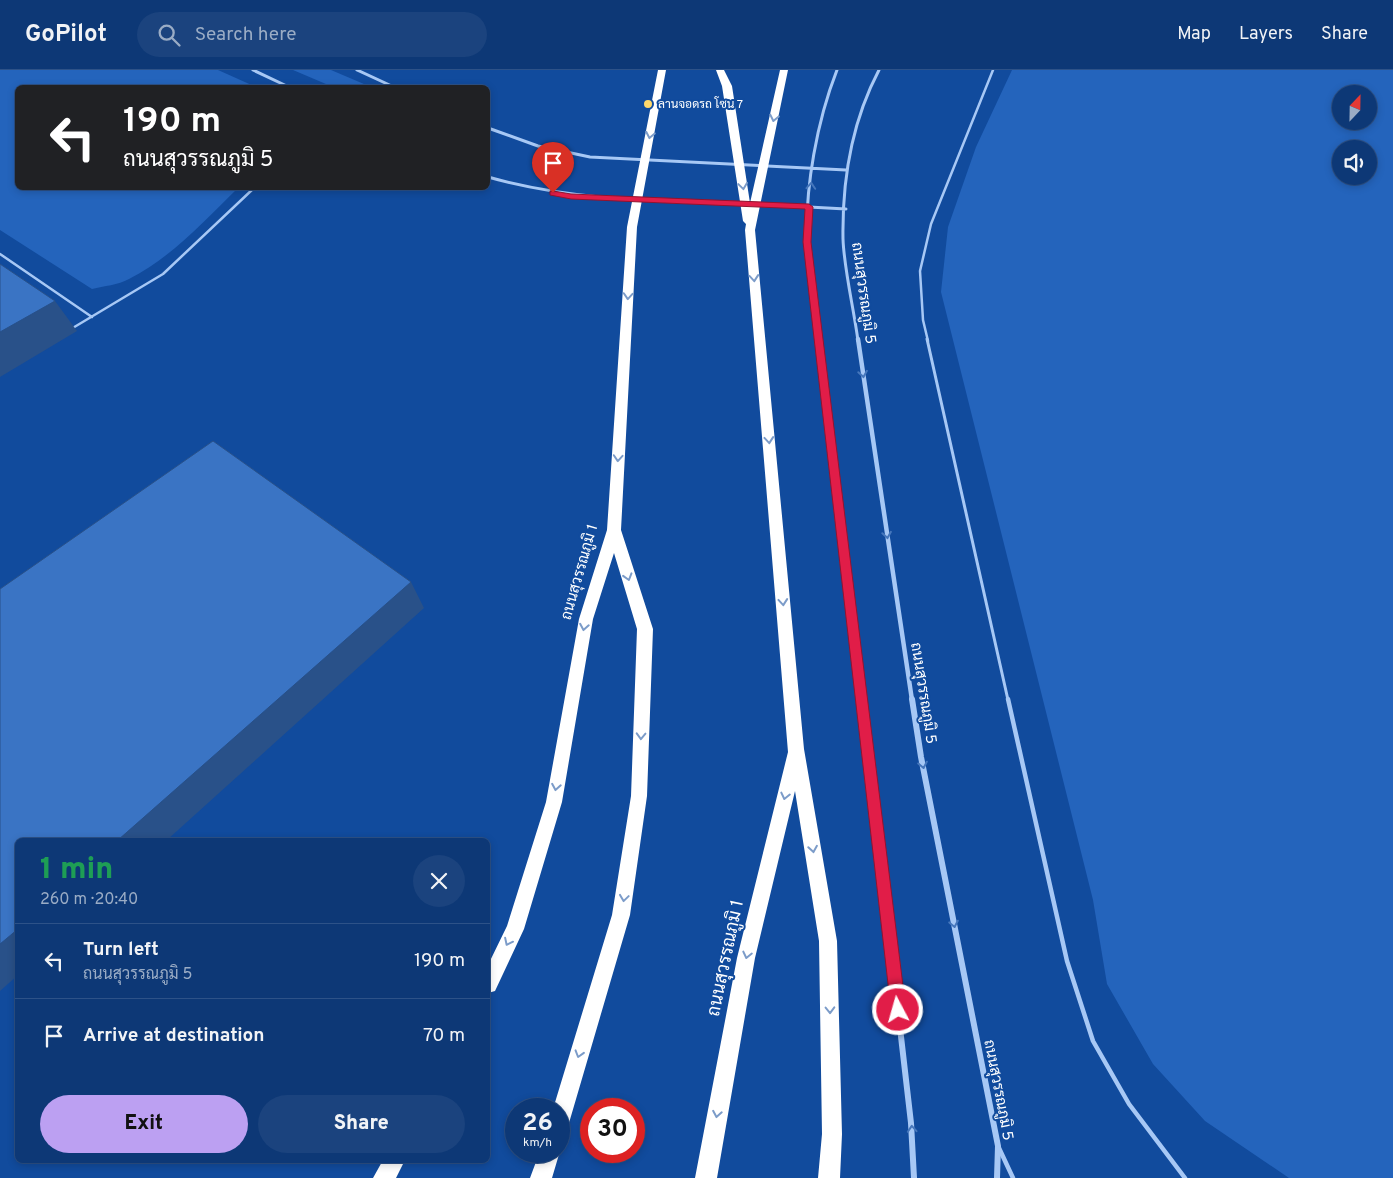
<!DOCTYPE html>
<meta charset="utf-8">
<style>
:root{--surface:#0d3876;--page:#1b437e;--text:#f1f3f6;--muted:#9aacc5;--line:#2d5288;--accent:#bca0f2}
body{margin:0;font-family:Overpass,Sarabun,sans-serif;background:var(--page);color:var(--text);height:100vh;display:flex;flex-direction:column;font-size:19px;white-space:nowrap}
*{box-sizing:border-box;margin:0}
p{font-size:16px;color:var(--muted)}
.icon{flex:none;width:28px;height:28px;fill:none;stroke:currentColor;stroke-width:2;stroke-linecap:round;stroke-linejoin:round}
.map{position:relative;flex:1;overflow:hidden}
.details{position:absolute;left:15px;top:768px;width:475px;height:325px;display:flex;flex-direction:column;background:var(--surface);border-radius:8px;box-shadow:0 2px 8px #0003,0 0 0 1px var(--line)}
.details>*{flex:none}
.top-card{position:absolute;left:15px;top:15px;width:475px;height:105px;border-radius:8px;box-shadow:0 2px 8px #0003,0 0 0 1px var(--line);background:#202124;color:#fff;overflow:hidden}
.needle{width:32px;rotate:22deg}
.tools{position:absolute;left:1332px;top:15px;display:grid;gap:10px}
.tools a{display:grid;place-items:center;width:45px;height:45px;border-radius:50%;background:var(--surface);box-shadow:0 2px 8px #0003,0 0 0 1px var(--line);font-size:25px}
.speed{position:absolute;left:505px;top:1028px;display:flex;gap:10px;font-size:25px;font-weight:700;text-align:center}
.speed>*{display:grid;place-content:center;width:65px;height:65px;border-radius:50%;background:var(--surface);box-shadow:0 2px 8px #0003,0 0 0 1px var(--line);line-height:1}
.speed small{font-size:12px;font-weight:400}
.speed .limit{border:8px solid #d22;background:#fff;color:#111}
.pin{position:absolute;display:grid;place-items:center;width:42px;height:42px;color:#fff;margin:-51px -21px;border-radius:50% 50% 50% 0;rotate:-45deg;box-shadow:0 0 5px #0007}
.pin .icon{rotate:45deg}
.me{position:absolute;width:55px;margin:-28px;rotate:354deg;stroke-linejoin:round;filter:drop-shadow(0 0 4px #0008)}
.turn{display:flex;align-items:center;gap:18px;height:105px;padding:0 25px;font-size:22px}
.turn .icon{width:65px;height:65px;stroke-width:2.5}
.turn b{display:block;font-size:35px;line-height:42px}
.round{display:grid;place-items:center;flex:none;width:52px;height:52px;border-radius:26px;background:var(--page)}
.head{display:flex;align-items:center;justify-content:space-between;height:85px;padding:0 25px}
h1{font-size:30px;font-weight:800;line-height:38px;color:#1e9e55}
.action{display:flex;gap:10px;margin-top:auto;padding:10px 25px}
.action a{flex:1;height:58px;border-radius:30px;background:var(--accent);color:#111;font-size:20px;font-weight:800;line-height:58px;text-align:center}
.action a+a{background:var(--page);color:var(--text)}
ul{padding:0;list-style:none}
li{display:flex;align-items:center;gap:15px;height:75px;padding:0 25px;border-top:1px solid var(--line)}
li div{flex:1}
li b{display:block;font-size:19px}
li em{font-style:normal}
header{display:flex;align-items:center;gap:30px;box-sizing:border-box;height:70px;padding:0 25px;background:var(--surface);border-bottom:1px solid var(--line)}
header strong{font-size:24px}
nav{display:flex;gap:28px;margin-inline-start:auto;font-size:18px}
.search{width:350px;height:45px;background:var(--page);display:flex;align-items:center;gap:12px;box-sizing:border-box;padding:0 18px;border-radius:28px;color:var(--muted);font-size:19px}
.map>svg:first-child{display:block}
</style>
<header>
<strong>GoPilot</strong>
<div class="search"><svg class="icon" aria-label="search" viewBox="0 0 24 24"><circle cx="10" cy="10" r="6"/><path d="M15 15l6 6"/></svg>Search here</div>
<nav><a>Map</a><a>Layers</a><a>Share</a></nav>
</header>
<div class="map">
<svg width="1393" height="1108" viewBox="0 0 1393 1108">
<rect width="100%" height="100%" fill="#114b9d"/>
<path fill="#2464bc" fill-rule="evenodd" d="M0 0H218L256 17 18 18V118H238C205 150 171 188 129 209 118 215 104 216 92 219L0 160Z
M293 0H331L371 17H333Z
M1012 0H1393V1108H1289L1205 1051 1153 994 1107 914 1093 830 941 222 948 157 976 77ZM1341 24H1369V51H1341ZM1341 79H1369V106H1341Z"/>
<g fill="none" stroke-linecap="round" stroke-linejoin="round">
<path stroke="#a7c8f5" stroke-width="2.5" d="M0 184 92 247
M71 259 163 204 254 118
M928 271 923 250 920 201 931 154 993 0"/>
<path stroke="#a7c8f5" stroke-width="3" d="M927 269 1008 630"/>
<path stroke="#a7c8f5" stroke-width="4.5" d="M1008 629 1067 891 1093 971 1129 1034 1185 1108
M999 1078 1013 1108"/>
<path stroke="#a7c8f5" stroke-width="3" d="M253 0 291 18
M357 0 396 18
M488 58 538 76 590 87 846 100
M488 107C573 131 659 131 746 134
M754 134 846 139
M819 271C815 238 808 205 807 172 805 117 817 51 837 0
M858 271C854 240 844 199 843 169 842 109 851 53 879 0"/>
<path stroke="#a7c8f5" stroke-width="4.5" d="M819 269 862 630
M858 269 912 630"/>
<path stroke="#a7c8f5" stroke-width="6" d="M862 629 911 1053 914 1108
M912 629 921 687 998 1076 997 1108"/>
<path fill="#fff" fill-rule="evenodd" d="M658 0H666L637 157 621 460 653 559 647 726 630 845 569 1053 566 1060 559 1063V1039H553L612 845 631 726 637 559 614 483 593 549 562 732 524 859 495 921 488 923V895L507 856 546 732 579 549 607 460 627 157Z
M716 0H724L732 16 750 133 780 0H788L755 160 804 679 837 871 842 1064 840 1108H818L822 1064 819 871 795 721 755 888 717 1108H695L737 888 788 682 745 160 746 154 743 151 722 16Z
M559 1077 560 1081 552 1108H530L540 1081H559Z
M383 1090H405L396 1108H373Z"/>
</g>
<path fill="#295189" d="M55 231 77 261 0 307V262Z
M411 512 424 538 167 770H118Z
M18 859V905L0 921V874Z"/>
<path fill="#3a74c4" stroke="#295189" d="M0 194 55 231 0 262Z
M213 371 411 512 118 770H18V859L0 874V519Z"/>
<defs><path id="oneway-chevron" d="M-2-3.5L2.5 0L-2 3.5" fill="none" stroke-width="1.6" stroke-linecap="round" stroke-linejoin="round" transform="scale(1.25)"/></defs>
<g stroke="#7c9cc9">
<use href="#oneway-chevron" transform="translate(774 48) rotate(102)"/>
<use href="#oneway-chevron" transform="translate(650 65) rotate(101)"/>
<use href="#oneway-chevron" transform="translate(743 116) rotate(82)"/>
<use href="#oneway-chevron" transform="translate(754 208) rotate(85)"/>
<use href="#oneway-chevron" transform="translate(628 226) rotate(94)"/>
<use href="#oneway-chevron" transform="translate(769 370) rotate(85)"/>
<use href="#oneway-chevron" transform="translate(618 388) rotate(94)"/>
<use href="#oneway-chevron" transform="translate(628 507) rotate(73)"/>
<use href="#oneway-chevron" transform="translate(783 532) rotate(85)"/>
<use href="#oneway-chevron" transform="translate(584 557) rotate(100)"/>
<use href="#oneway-chevron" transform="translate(641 666) rotate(92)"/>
<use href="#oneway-chevron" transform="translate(556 717) rotate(100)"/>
<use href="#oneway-chevron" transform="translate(785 726) rotate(103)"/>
<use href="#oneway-chevron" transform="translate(813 779) rotate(81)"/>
<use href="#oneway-chevron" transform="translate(624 828) rotate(98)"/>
<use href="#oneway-chevron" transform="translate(508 872) rotate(116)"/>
<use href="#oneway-chevron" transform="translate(747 885) rotate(103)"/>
<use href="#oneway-chevron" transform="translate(830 940) rotate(89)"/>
<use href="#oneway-chevron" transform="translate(579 984) rotate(107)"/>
<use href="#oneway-chevron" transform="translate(717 1044) rotate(100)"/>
</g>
<g stroke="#4677bc">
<use href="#oneway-chevron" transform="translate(811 116) rotate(-86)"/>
<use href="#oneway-chevron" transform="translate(863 304) rotate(81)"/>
<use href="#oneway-chevron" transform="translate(887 465) rotate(81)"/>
<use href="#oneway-chevron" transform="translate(923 695) rotate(79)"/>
<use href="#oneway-chevron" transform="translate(954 854) rotate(79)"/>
<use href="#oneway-chevron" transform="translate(912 1059) rotate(-94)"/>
</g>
<path fill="#e11d48" stroke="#92132f" d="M553 121 571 124 809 134 813 137 811 172 906 940 904 945 898 947 893 945 891 940 803 172 805 139 571 129 550 125V121Z"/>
<circle fill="#ffd86b" stroke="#114b9d" stroke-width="2" cx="648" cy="34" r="5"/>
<g text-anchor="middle" stroke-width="4" stroke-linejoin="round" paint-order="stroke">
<g font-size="12" fill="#fff" stroke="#114b9d" text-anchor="start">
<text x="658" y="38">ลานจอดรถ โซน 7</text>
</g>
<g font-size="15" fill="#fff" stroke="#114b9d">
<text transform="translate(864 223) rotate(82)" y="5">ถนนสุวรรณภูมิ 5</text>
<text transform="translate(579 502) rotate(-74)" y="5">ถนนสุวรรณภูมิ 1</text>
<text transform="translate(924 623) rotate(81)" y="5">ถนนสุวรรณภูมิ 5</text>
<text transform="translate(999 1020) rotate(79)" y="5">ถนนสุวรรณภูมิ 5</text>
</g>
<g font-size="18" fill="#fff" stroke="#114b9d">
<text transform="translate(725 888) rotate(-78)" y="6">ถนนสุวรรณภูมิ 1</text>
</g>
</g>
</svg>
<div class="tools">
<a><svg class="needle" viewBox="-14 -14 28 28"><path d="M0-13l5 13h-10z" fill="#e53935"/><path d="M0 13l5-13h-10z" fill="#9aacc5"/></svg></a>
<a><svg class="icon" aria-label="sound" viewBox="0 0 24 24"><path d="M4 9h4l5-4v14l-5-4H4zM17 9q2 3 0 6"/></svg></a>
</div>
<div class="speed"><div>26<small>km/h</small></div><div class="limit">30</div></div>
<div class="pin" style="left:553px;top:123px;background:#d93025"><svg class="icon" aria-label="arrive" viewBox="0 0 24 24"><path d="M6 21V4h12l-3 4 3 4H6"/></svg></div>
<svg class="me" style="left:898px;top:940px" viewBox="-20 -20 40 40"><circle r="17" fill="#e11d48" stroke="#fff" stroke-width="3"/><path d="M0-11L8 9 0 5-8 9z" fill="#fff"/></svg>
<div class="top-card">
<div class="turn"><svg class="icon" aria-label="left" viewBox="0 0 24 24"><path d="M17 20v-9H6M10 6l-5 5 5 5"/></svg><div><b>190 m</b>ถนนสุวรรณภูมิ 5</div></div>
</div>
<section class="details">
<div class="head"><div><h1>1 min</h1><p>260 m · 20:40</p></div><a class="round"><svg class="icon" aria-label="close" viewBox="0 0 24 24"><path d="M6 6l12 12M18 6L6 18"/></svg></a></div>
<ul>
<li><svg class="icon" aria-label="left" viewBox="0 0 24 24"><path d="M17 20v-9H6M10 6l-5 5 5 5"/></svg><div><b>Turn left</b><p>ถนนสุวรรณภูมิ 5</p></div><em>190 m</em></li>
<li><svg class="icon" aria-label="arrive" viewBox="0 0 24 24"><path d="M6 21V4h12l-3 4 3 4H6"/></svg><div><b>Arrive at destination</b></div><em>70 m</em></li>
</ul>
<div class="action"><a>Exit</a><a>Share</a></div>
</section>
</div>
